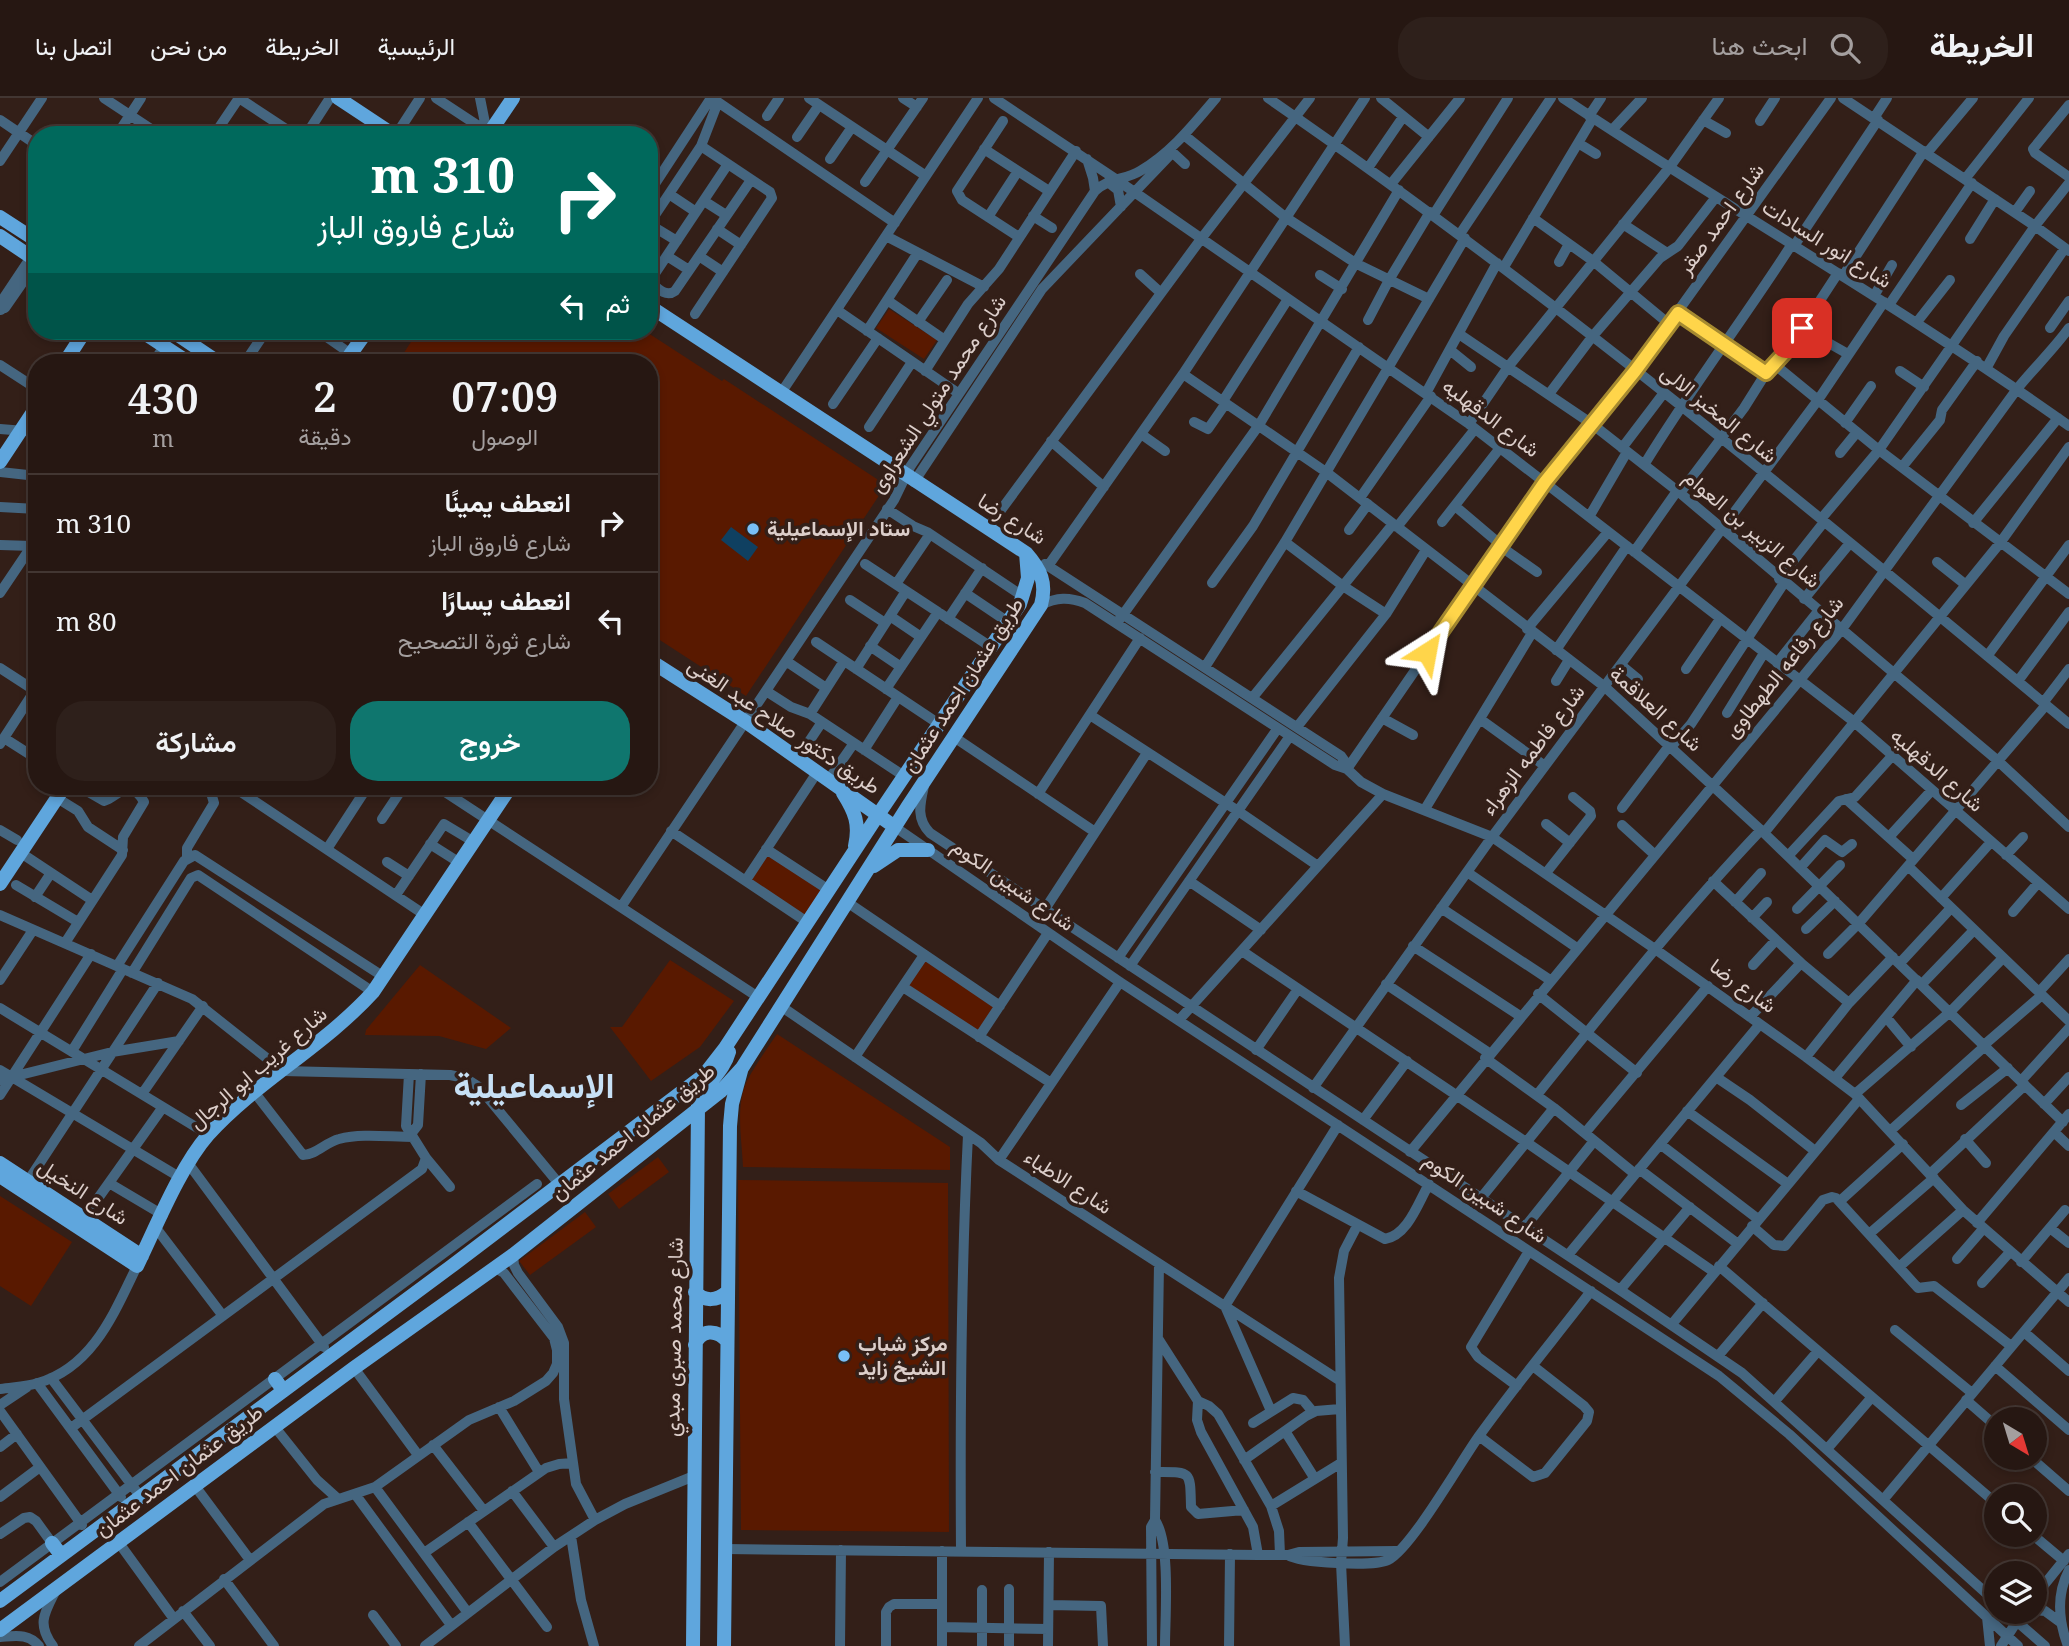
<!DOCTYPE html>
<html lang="ar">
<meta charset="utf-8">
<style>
:root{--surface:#261712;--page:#2e201b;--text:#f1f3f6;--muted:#a49f9f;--line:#423632;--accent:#0f766e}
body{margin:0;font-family:"Noto Serif",Vazirmatn,serif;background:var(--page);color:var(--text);direction:rtl;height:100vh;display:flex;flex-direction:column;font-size:26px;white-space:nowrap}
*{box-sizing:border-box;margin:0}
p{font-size:23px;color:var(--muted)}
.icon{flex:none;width:38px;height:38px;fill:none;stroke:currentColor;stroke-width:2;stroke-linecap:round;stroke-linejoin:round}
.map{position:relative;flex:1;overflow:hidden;direction:ltr}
.sheet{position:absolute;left:28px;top:256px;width:630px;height:441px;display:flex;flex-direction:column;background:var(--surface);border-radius:28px;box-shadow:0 4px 10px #0003,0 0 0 2px var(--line);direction:rtl}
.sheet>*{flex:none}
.top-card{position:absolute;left:28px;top:28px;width:630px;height:214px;border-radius:28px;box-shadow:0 4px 10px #0003,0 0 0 2px var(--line);direction:rtl;background:#00695c;color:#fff;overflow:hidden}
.needle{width:46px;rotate:142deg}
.fabs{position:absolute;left:1984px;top:1309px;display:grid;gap:14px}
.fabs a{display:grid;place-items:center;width:63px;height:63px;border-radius:50%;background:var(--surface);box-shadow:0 4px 10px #0003,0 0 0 2px var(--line);font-size:35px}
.pin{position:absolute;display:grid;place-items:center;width:60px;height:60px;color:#fff;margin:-30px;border-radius:14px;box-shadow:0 4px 10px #0006}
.me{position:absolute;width:77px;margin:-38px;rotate:34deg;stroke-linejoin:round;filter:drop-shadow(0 0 5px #0008)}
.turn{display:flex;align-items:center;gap:24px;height:147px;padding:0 28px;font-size:32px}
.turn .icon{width:91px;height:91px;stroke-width:2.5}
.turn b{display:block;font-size:49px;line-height:60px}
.then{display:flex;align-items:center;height:66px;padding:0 28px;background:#0003;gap:14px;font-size:26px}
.eta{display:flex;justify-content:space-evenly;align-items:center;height:119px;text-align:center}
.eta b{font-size:42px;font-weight:600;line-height:49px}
.primary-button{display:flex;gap:14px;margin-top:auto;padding:14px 28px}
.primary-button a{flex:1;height:80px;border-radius:28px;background:var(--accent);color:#fff;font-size:28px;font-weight:600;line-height:80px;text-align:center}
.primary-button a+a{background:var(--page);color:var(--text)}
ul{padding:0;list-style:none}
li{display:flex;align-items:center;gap:21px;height:98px;padding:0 28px;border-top:2px solid var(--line)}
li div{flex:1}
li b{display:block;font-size:26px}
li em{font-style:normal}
header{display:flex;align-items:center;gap:42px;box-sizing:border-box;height:98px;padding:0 35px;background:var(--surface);border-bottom:2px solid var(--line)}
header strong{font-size:33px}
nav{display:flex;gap:38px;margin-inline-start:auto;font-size:24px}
.search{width:490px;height:63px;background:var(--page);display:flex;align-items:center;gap:18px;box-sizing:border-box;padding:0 24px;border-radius:28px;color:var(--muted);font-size:26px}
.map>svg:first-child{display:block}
</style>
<header>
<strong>الخريطة</strong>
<div class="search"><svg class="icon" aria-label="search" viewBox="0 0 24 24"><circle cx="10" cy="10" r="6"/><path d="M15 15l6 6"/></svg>ابحث هنا</div>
<nav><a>الرئيسية</a><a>الخريطة</a><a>من نحن</a><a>اتصل بنا</a></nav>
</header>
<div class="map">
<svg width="2069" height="1548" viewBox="0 0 2069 1548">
<rect width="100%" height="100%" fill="#331f18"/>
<path fill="#591900" d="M889 211 937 242 924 261 876 230Z
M418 233H645L722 283 724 281 886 387 746 598 649 535V264H398Z
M766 753 824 790 804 821 747 782Z
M924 859 998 908 979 937 905 889Z
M670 862 734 903 700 949 651 983 610 929H622Z
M420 867 511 930 486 951 439 938 365 937 366 932Z
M777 936 950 1049V1072L743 1069C742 1042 735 1008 747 983 755 967 767 951 777 936Z
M658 1059 669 1074 619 1111 608 1096Z
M738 1082 948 1085 949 1434 741 1432Z
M0 1098 72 1144 31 1208 0 1188Z
M585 1114 596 1129 530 1177 519 1163Z"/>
<path fill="#0f4061" d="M731 429 758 449 748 463 721 442Z"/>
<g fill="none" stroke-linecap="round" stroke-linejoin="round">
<path stroke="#456680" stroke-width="10" d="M104 0 160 37
M239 0 295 37
M436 0 486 33
M480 0 487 35
M712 0 895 125
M809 0 926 78
M903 0 917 9
M994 0 1117 82 1469 326 1853 623 2069 811
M1268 0C1547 192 1809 409 2069 626
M1381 0 1429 39
M1563 0C1730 112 1905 211 2069 328
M1843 0 2035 128 2069 153
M2069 7 2033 51 2035 55 2069 79
M767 18 779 0
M1589 18 1601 0
M1874 20 1887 0
M0 22 37 47
M1703 22 1726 35
M1003 23 957 93 962 102 1019 139
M1760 23 1775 0
M1612 32 1642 0
M117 37 141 0
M214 37 239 0
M306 37 330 0
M396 37 420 0
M1184 37 1285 119 1357 166 1429 201
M797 39 819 7
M1578 45 1596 56
M984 51 1049 93
M1172 54 1185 66
M1927 55 1973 0
M830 61 852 29
M1087 61 1093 80 1095 93
M0 63 42 0
M728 66 652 180 653 186C659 192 667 199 675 193L751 82
M1368 70 1403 19
M1965 81 2029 0
M865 84 923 0
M1108 84 1118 92 1121 109
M1391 86 1460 0
M649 95 711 0
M669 96 696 114
M704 103 726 117
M2015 114 2030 93
M1434 116 1508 0
M1033 118 1052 130
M988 119 1018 73
M1533 120 1593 163 1669 226
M1623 126 1667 155
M717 131 741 147
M1460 136 1551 0
M886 138 984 189
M1970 141 1995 101
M677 143 649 126 701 48 718 4
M1794 148 1878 22
M667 158 689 172
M699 158 723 174
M1559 164 1569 146
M1504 169 1593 20
M1140 176 1161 195
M1320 177 1342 191
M1843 178 1924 53
M1874 198 1892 167
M887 202 945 242
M1889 207 1972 85
M5 210 37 164
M1 212V204L37 150
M837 212 958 295
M1678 215 1766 275
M695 216 772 100 770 94 701 48
M1368 222 1389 182 1430 114
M918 224 947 182
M1917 224 1950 182
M1802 230 1848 256
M2050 230 2069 203
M318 233 351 256
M867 233 917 156
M1459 236 1592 326 1680 395 1997 662 2069 729
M1450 252 1471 269
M154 264 164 248
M245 264 266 233
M1774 266 1879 352 2069 496
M0 267 37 291
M1987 269 2004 238 2065 150
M925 273 968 206 999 171 1076 53
M1900 273 1924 289
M1183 276 1326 374 1605 589 1764 735 2063 1024
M781 295 978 0
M1426 295 1497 165
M1549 296 1592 239 1660 160 1678 148 1716 99
M1223 303 1288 201
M833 306 878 240
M1194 324 1208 331 1226 305
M1845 325 1871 288
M1469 326 1508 269 1669 70 1719 0
M869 329 912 264
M0 331 37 334
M1141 336 1165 353
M1051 343 1104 389
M1622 350 1663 296
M1840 355 1857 334
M1644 367C1690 291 1744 221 1792 146
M1902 369 1940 322 1942 312 1977 263
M0 374 37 378
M914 384 1042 191 1170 57
M1680 395 1744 310 1766 275 1789 250 1838 175
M1360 400 1431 298
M1455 408 1501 447
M0 409 37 411
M887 411 913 428 927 434 1024 499
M1589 419 1627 354
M1821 421 1879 352 2035 128 2069 85
M1442 424 1500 350
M1973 425 2058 320
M1397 429 1475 331
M987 431 1201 141 1310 0
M1349 432 1368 406
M1285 444 1343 488 1386 516
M0 447 32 448
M1500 448 1537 474
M1634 454 1677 393
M1937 464 1966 487
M865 466 991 549
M1045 466 1341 658 1346 665 1347 671
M1048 468 1183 276 1365 0
M1779 481 1824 424
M1212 485 1253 428 1359 249
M896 486 930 436
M0 495 37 440
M965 495 1008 524
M1804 501 1850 445
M850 502 885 525
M1041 507C1057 499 1069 499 1085 505L1335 667 1347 671 1361 684 1383 696 1492 739 1655 851 1806 959 1855 996 1963 1112 2069 1204
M890 518 921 539
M948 521 982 470
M1117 525 1259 327 1399 92
M1527 531 1608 434
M816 544 939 626
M870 548 901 569
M1556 552 1627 448
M1988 557 2069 447
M786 563 826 590
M1777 565 1819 512
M1621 567 1638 581
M1205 569 1285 444 1465 140
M0 570 37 594
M856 571 906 493
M1686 571 1720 521
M1556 583 1569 562
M2018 583 2069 514
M886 591 938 514
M766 593 791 609 810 616 904 678
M1253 599 1393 426
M2043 605 2069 571
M1727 615 1764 555
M810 616 844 563
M1090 617 1238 713 1318 768
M1382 620 1413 637
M1480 621 1545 668
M1297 629 1386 516 1426 452
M954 639 1095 734
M4 640 37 661
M0 646 37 589
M1671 649 1691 626 1784 485
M864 652 898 599
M798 660 822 624
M1347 671 1545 384 1635 273 1831 0
M829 681 854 645
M232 688 425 817
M436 688 758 899
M924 688C920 706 916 721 930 735L1620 1192 1742 1275 1997 1505
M1038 696 1140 540
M57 700 78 713 88 729 123 752
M1846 701 1913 761
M1622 710 1669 648
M1425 711 1532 535
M382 721 404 688
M1546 726 1570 745
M1622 727 1655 757
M895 729 1120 884 1719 1278 1789 1336 2018 1548
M0 732 17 742
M671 733 807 824
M1764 735 2000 445 2069 349
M1889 739 1932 692
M430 746 460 765
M327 751 368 688
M766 751 829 792
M21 755 92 802
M2006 757 2023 739
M1788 758 1839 703 1855 699 1892 658
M187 759V750L214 705 209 688
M387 764 409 778
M1908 768 2069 923
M1800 770 1825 742 1842 754 1852 746
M1467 774 1577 850
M1546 775 1591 718 1590 713 1573 699
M746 782 818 673
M1189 783 1261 832
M1713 783 1801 865 1849 905
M16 787 78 824
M396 797 444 726 474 744
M35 799 51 775
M1941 800 1991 744
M847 804 1000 908
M1735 804 1761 775
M621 809 894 402 910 369 1095 93C1108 80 1125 82 1140 73 1171 55 1193 27 1216 0
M1441 810 1550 882
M1045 811 1147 655
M1797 811 1840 767
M2013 814 2038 785
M0 817 192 901 283 973 450 977 465 980 479 989 560 1087
M1752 820 1767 804
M1806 831 1835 803
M65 845 122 757 123 739 144 704C129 677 118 699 104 703L78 688
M1413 848 1520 918
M1242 853 1526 1044 1714 1174
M1828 856 1859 825 2046 607
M1118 860 1278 630
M1900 865 1951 810
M1753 867 1776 842
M117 868 184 763 195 757 384 879
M1130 868 1290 638
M132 875 191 780 198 777 373 894
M0 882 33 832
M1386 886 1489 955
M1922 886 1974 832
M903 889 1051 985
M2039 894 2069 861
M1538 896 1637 975
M782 909 981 1045 999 1062 1339 1282
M0 910 209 1037
M1750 919 1801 865
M1886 919 1911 949
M1179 922 1383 696
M979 939 1048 835
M1984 947 2042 897
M1256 952 1298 891
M72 953 123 871
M855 959 924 857
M1806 959 1849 905 1893 859
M1485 960 1554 1010 1635 1076
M0 972 181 1080
M1716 979 1750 1002 1815 1053
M1835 980 1917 882
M0 982 112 954 179 943
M2021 983 2069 930
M1313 990 1492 739 1818 302 1884 204
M255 995 303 1057C316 1057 326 1044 339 1041 362 1035 389 1039 413 1039
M142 996 203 908
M1855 996 1950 914 2003 860
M0 997 91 856
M1537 997C1609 907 1681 816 1761 732
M2044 1006 2069 979
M1961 1007 2008 970
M1687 1013 1788 1086
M1363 1022 1407 963
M1890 1033 1985 948
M2054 1034 2069 1048
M1585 1035 1708 888
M411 1036 418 1027 421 976
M1965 1041 1986 1065
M1660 1046 1758 1121
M1410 1054 1842 531 2017 291C2034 270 2053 252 2069 230
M426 1060 450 1089
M999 1062 1120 884
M188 1065 324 1249
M1639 1071 1738 1146
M1930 1076 2025 987
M28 1083 158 885
M109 1085 163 1117
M1296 1093 1385 1141C1408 1137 1418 1105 1429 1086
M1481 1100 1554 1010
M1840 1103 1903 1046
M84 1120 163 1009
M1977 1125 2069 1016
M1752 1128 1774 1147 1785 1148 1823 1102 1832 1099 1836 1100 1918 1190 1934 1188 2011 1248
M1525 1129 1594 1043
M156 1130 223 1218
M2050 1130 2069 1145
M1869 1136 1934 1080
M513 1157 514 1167 518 1175 558 1229 564 1245V1301L576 1386 595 1422
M1568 1157 1760 926
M1957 1161 1983 1131
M2021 1164 2065 1112
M1719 1168 1997 1406
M1899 1169 1963 1112
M1982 1185 2010 1154
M1620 1192 1690 1109
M1672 1226 1859 1001
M1895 1232 1972 1295
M2024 1234 2069 1273
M1159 1242 1198 1303 1209 1308 1218 1316 1271 1408 1279 1433 1280 1457
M1718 1258 1763 1205
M1995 1268 2069 1332
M354 1270 418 1357
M51 1280 140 1398
M37 1285 121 1399
M1517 1288 1478 1259 1471 1249 1529 1153
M0 1291C12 1289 26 1289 38 1285 93 1269 114 1215 137 1168
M1966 1302 1997 1329
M1198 1303 1197 1322 1201 1334 1253 1429 1258 1457
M1775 1303 1818 1253
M0 1307 27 1289
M499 1309 539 1374
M0 1313 82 1427
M1271 1313 1225 1208 1338 1027
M1253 1325 1293 1300 1303 1302 1313 1314
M274 1328 317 1382 337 1400
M71 1330 422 1071 426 1060 406 1028 409 976
M1285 1333 1315 1381
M1479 1338 1533 1379 1545 1375 1587 1323 1589 1314 1584 1308 1533 1268
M433 1347 484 1413
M0 1349 17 1336
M1827 1351 1872 1299
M2031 1360 2069 1393
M1244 1362 1306 1318 1316 1313 1340 1311
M1155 1374C1192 1374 1190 1372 1191 1409L1198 1416 1244 1412
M195 1388 250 1462
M375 1389 468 1515
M512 1393 554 1449
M355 1396 451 1527
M0 1399 40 1369
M1883 1402 2069 1180
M1271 1408 1341 1365
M1155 1422C1171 1446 1165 1518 1165 1548
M468 1424 547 1529
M0 1436 24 1420 30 1419 36 1423 52 1445
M2033 1437 2064 1463
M571 1438 581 1502 594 1548
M119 1445 174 1521
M725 1451 1258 1457H1288L1299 1454 1397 1453
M961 1453C960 1314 961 1176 968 1037
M424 1455 546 1370 559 1366 573 1365
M1288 1457C1300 1465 1374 1469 1388 1462 1411 1451 1461 1363 1479 1338 1515 1288 1554 1241 1591 1193
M224 1481 274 1548
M0 1484 537 1086
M2035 1498 2069 1456
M1049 1507 1101 1508 1103 1548
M2035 1512 2045 1513 2060 1524
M183 1513 210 1548
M2006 1514 2045 1548
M373 1517 396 1548
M1987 1519 1990 1548
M942 1529 1048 1531
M0 1539C16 1538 28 1535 39 1548
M53 1548C36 1526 45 1514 56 1492
M139 1548 324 1406 375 1389 469 1322 514 1303 546 1283 553 1275 557 1266V1252L554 1240 504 1175 495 1170
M425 1548 554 1449 595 1422 625 1406 694 1378
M840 1548 841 1452
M886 1548V1514L889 1509 894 1506H942
M942 1548V1453
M982 1548V1492
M1009 1548V1491
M1048 1548 1049 1454
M1152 1548 1151 1429 1155 1422 1159 1166
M1229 1548 1230 1456
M1345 1548 1341 1465 1343 1440 1339 1180 1344 1153 1357 1128
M2001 1548 2023 1514
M2068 1548C2058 1522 2056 1497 2069 1472"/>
<path stroke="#5fa6dd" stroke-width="14" d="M338 0 394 37
M488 37 513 0
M0 119 37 143
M0 138 37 163
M141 233 188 264
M172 233 218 264
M65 264 85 233
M345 264 367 233
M0 364 37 308
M649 562 746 624 895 729
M843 695C855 714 860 726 855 748
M874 768 898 752H928
M0 786 65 688
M0 1065 142 1158
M0 1078 137 1168C156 1129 180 1069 208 1037 257 983 324 948 373 894L511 688
M695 1194C705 1204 717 1203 727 1194
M695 1247C700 1231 717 1231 727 1243
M275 1281 283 1292
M52 1445 61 1457
M0 1503 449 1170 704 977 725 950 878 717 1020 506 1028 480 1026 455
M0 1532 354 1270 513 1157 721 993 742 970 908 708 1041 507C1047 485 1041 472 1026 455L649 208
M693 1548 698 1008C703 986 723 976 729 954
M724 1548 730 1028 732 1006 741 973"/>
</g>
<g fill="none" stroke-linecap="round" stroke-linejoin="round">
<defs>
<path id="route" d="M1427 554 1545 384 1635 273 1678 215 1766 275 1789 250 1802 230"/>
</defs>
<use href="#route" stroke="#a68a30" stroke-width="18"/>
<use href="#route" stroke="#ffd54a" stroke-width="12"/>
</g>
<g fill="#78bff7" stroke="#331f18" stroke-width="2.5">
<circle cx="753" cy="431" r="7"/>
<circle cx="844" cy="1258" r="7"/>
</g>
<g text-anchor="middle" stroke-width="7" stroke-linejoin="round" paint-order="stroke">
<g font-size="21" fill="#dcceca" stroke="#331f18">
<text transform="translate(1721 121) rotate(-54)" y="7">شارع احمد صقر</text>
<text transform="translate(1827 146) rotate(32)" y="7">شارع انور السادات</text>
<text transform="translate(938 296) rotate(-57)" y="7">شارع محمد متولي الشعراوى</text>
<text transform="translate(1719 316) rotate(39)" y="7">شارع المخبز الالى</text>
<text transform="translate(1491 320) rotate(37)" y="7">شارع الدقهليه</text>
<text transform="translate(1012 421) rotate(32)" y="7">شارع رضا</text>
<text transform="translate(1752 431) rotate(40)" y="7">شارع الزبير بن العوام</text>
<text transform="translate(1784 569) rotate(-51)" y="7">شارع رفاعه الطهطاوى</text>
<text transform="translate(963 587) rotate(-57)" y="7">طريق عثمان احمد عثمان</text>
<text transform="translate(1656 611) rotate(42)" y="7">شارع العلاقمة</text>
<text transform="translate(784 628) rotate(34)" y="7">طريق دكتور صلاح عبد الغنى</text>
<text transform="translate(1533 652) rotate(-53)" y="7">شارع فاطمه الزهراء</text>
<text transform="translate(1937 672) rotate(41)" y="7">شارع الدقهليه</text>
<text transform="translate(1013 787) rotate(35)" y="7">شارع شبين الكوم</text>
<text transform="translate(1743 888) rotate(36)" y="7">شارع رضا</text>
<text transform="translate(258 970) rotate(-41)" y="7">شارع غريب ابو الرجال</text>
<text transform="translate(633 1034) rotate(-39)" y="7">طريق عثمان احمد عثمان</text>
<text transform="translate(1068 1084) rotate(33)" y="7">شارع الاطباء</text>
<text transform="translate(83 1094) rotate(33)" y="7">شارع النخيل</text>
<text transform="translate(1485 1100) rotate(34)" y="7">شارع شبين الكوم</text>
<text transform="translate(674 1239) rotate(-89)" y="7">شارع محمد صبرى مبدي</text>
<text transform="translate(179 1373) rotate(-37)" y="7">طريق عثمان احمد عثمان</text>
</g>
<g font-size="21" font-weight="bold" fill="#dcceca" stroke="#331f18" text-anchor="start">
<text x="767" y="438">ستاد الإسماعيلية</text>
<text x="858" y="1253">مركز شباب<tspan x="858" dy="24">الشيخ زايد</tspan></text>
</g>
<g font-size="35" font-weight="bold" fill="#c7e0f5" stroke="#331f18">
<text x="534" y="1000">الإسماعيلية</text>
</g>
</g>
</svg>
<div class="fabs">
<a><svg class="needle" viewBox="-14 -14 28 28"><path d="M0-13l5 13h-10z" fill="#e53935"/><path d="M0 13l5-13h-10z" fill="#a49f9f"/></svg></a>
<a><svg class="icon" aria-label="search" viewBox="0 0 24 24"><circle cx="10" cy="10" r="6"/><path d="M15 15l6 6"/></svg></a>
<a><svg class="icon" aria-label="layers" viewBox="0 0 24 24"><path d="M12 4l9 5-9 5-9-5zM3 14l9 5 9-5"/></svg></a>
</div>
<div class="pin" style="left:1802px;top:230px;background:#d93025"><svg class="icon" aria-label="arrive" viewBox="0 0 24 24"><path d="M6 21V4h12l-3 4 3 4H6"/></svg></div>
<svg class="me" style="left:1427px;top:554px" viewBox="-20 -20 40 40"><path d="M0-17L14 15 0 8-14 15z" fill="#ffd54a" stroke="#fff" stroke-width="4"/></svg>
<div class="top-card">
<div class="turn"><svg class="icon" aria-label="right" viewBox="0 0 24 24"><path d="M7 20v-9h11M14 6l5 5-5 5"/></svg><div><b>310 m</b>شارع فاروق الباز</div></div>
<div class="then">ثم<svg class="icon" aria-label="left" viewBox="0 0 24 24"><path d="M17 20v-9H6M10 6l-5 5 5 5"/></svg></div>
</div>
<section class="sheet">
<div class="eta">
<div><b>07:09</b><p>الوصول</p></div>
<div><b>2</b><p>دقيقة</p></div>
<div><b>430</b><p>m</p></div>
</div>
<ul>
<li><svg class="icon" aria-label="right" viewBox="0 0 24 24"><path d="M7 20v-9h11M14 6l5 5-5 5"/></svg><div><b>انعطف يمينًا</b><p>شارع فاروق الباز</p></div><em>310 m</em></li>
<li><svg class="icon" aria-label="left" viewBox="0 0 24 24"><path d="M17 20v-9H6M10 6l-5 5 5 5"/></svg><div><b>انعطف يسارًا</b><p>شارع ثورة التصحيح</p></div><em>80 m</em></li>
</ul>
<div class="primary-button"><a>خروج</a><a>مشاركة</a></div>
</section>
</div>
